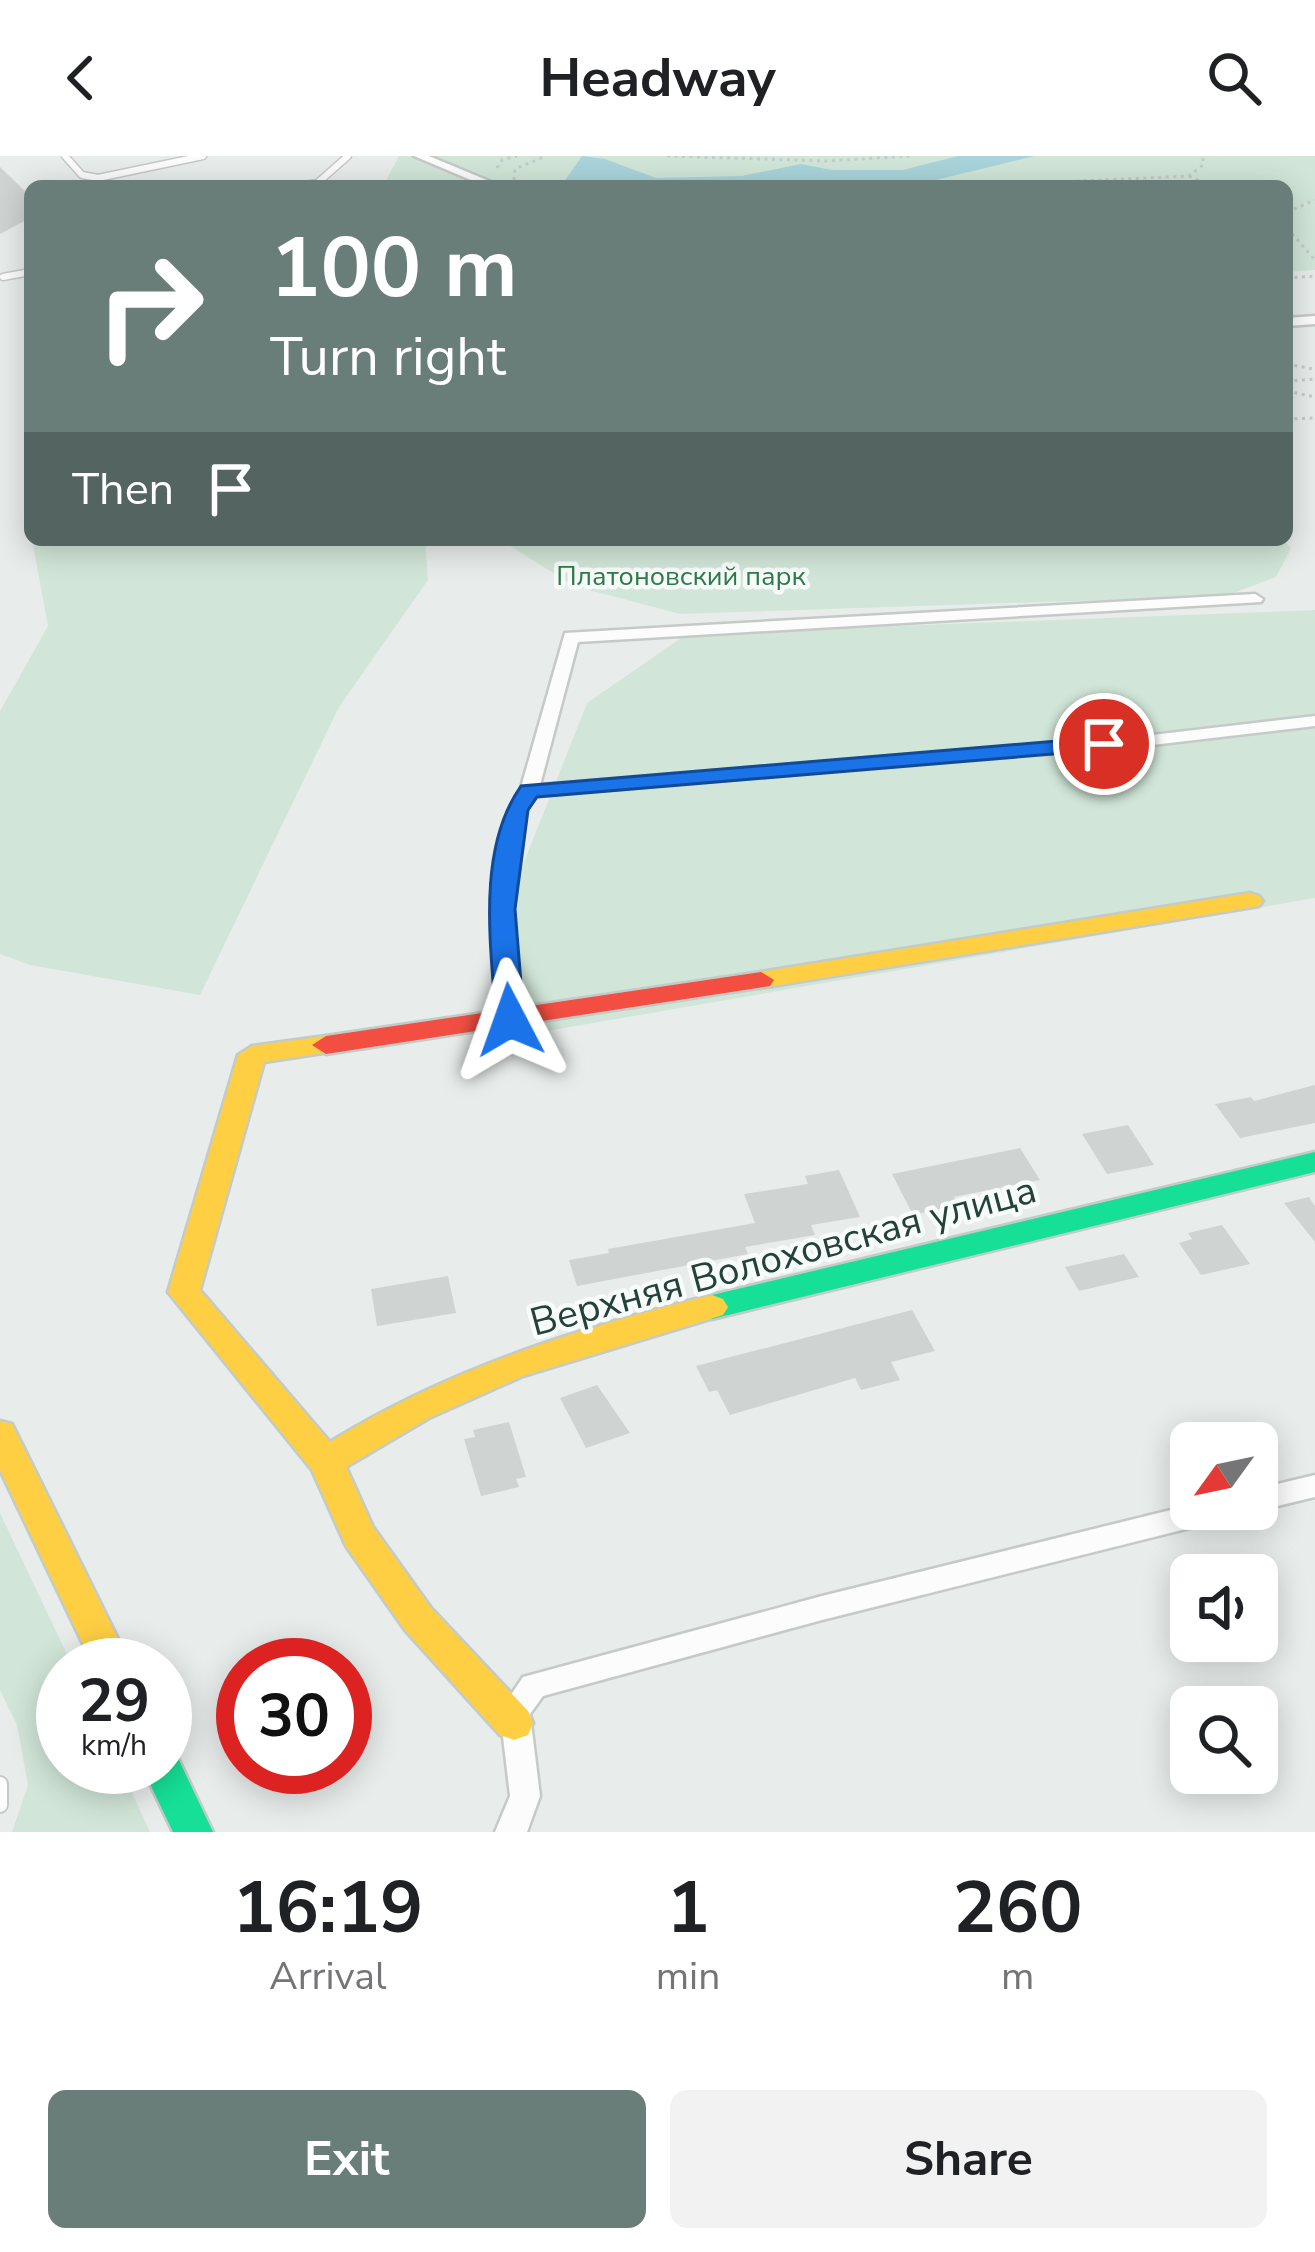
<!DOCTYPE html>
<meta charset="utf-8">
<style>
:root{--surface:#fff;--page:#f2f2f2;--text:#202124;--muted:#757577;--accent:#697e78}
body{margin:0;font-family:"Nunito Sans",sans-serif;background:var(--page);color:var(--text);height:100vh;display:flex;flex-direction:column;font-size:45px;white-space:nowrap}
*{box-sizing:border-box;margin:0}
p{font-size:39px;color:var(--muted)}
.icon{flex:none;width:66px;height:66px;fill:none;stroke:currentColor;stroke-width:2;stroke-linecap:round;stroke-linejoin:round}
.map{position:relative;height:1676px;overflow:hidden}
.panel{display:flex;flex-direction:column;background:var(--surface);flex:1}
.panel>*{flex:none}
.banner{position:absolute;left:24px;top:24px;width:1269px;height:366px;border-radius:18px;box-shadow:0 6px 30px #0003;background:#697e78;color:#fff;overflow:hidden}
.needle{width:78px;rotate:237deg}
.fabs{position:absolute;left:1170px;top:1266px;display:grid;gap:24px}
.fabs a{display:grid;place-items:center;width:108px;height:108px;border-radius:18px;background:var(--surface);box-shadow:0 6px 30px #0003;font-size:60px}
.speed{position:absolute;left:36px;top:1482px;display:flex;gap:24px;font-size:60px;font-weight:700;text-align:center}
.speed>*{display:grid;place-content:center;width:156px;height:156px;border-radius:50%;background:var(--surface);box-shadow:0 6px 30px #0003;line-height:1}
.speed small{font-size:30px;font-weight:400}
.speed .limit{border:18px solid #d22;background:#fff;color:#111}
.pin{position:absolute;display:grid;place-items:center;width:102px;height:102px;color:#fff;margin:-51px;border:6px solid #fff;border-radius:50%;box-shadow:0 3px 12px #0007}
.me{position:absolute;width:132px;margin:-66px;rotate:356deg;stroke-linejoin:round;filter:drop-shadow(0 0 9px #0008)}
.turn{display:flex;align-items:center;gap:42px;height:252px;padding:0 48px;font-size:54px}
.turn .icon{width:156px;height:156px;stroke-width:2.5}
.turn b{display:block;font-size:84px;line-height:102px}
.then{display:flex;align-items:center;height:114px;padding:0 48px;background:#0003;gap:24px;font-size:45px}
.eta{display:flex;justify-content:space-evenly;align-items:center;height:204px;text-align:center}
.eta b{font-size:72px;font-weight:700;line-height:84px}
.primary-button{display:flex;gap:24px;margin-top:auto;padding:24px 48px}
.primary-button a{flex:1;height:138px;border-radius:18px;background:var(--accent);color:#fff;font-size:48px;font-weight:700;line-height:138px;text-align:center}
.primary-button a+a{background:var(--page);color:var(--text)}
header{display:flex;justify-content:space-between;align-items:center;height:156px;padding:0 48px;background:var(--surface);font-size:54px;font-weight:700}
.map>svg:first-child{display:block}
</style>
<header><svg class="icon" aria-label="back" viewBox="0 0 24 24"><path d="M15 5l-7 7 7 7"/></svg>Headway<svg class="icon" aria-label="search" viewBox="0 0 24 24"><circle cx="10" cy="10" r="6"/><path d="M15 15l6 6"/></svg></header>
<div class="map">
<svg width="1315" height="1676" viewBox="0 0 1315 1676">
<rect width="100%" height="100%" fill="#e8edeb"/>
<path fill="#d1e6d8" d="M399 0H1315V114L1287 116V30H383Z
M32 384H425L428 424 339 551 200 839 30 809 0 798V555L48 470Z
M501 384H1283L1291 392 1276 421 1225 440 680 458 574 430Z
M1315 454V742L518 880 513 734 587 547 687 478Z
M0 1357 72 1509H63V1611H120L150 1676H12L28 1629 17 1569 0 1534Z"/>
<path fill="#a9d4db" d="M582 0 605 3 656 22 742 20 801 8 832 14H903L958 0H1035L911 30H561Z"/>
<path fill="#cfd4d2" d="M0 11 30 40V62L0 78Z
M1315 929V967L1240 982 1215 948 1251 941 1254 945Z
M1128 969 1154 1009 1107 1018 1082 978Z
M1020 992 1040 1024 954 1041 959 1049 913 1059 892 1018Z
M839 1014 860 1061 811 1069 815 1079 745 1091 748 1098 577 1130 569 1104 609 1097 608 1093 755 1067 744 1038 808 1028 805 1020Z
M1309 1041 1315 1050V1086L1284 1047Z
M1222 1069 1250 1108 1201 1119 1179 1087 1192 1083 1188 1077Z
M1124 1098 1139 1121 1079 1135 1065 1111Z
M448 1120 456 1157 377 1170 371 1133Z
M912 1154 935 1195 891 1206 900 1224 861 1234 855 1222 730 1259 717 1234 709 1236 696 1210Z
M597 1229 630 1277 586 1292 560 1242Z
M509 1266 526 1321 516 1323 519 1331 481 1340 464 1283 475 1281 473 1274Z"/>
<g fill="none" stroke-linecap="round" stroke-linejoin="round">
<defs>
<path id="lane-far1" d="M65 0 82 19 98 22 203 0
M297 30 317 27
M314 30 348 0
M3 121 30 116"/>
<path id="lane" d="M0 1628V1649"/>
<path id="street" d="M414 0H429L501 30H485Z
M1315 160V168L1287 170V162Z
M1255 438 1263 443 1261 446 578 486 540 629 1152 579 1315 560V570L1152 589 535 640C498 690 516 804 521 864L510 871 499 864C495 798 479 690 520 635L565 477Z
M1315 1319V1341L1257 1355 1251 1353H1257V1333Z
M1191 1349V1353H1236L1232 1361 1222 1364 822 1464 543 1540 530 1558 540 1640 527 1676H495L510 1640 500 1555 523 1521 822 1440Z"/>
<path id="fast" d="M1315 996V1016L712 1163 701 1159 696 1151 701 1143 712 1139Z
M165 1594 176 1598 213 1676H173L142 1611H165Z"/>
<path id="slow" d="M1250 737 1259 740 1263 745 1259 750 761 832 748 824 761 816Z
M326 880 340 889 336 895 264 906 200 1134 330 1286C448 1213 578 1172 712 1139L723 1143 728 1151 723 1159 523 1220 429 1262 346 1311 373 1371 431 1452 528 1555 533 1567 528 1579 514 1584 500 1579 405 1474 346 1390 312 1314 168 1136 238 899 252 890Z
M0 1265 12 1268 131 1509H93L0 1314Z"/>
<path id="jam" d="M761 816 774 824 770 830 326 898 312 889 326 880Z"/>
</defs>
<use href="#lane-far1" stroke="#c5cac8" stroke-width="9"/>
<use href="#lane" stroke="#c5cac8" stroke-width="18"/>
<use href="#street" stroke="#c5cac8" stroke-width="5"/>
<use href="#fast" stroke="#c3cbc8" stroke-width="5"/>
<use href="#slow" stroke="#c3cbc8" stroke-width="5"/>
<use href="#jam" stroke="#c3cbc8" stroke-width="5"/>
<path stroke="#c3ccca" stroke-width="3" stroke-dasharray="3 4.5" stroke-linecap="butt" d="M667 0 828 5 910 0
M497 12 502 4 517 0
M1189 20 1210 30
M514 24 515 13 546 0
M971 30 1189 20 1203 9V0
M1287 56 1315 44
M1287 72 1315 104
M1287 122 1315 120
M1287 208 1313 213
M1287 225 1315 223
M1287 235 1315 241
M1287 263 1315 262"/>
<use href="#lane-far1" stroke="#fcfcfc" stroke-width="6"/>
<use href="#lane" stroke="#fcfcfc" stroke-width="14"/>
<use href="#street" fill="#fcfcfc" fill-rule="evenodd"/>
<use href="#fast" fill="#16e098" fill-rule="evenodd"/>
<use href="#slow" fill="#ffcf43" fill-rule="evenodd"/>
<use href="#jam" fill="#f24e42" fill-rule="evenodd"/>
</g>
<path fill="#1a73e8" stroke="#114b97" stroke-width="3" d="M1104 581 1116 588 1113 593 537 641 528 654 515 753 524 864 510 873 496 864C491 790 476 694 521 630Z"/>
<g text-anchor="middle" stroke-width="9" stroke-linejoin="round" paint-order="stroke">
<g font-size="27" fill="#2d7a4b" stroke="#f7fbf9">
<text x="681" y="429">Платоновский парк</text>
</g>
<g font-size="39" fill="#24423a" stroke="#f7fbf9">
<text transform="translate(783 1099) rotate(-15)" y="14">Верхняя Волоховская улица</text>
</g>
</g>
</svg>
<div class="fabs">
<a><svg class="needle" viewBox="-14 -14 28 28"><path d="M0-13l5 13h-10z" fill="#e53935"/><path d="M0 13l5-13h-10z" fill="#757577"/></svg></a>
<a><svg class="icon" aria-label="sound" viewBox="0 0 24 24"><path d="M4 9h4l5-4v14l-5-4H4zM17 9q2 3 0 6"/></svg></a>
<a><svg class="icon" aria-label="search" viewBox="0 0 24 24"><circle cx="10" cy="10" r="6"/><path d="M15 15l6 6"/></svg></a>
</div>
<div class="speed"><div>29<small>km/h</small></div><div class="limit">30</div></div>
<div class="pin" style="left:1104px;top:588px;background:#d93025"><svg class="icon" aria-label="arrive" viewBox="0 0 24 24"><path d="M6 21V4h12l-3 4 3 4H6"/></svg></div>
<svg class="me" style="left:510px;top:864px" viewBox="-20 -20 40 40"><path d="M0-17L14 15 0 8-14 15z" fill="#1a73e8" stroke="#fff" stroke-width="4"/></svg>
<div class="banner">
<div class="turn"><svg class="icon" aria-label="right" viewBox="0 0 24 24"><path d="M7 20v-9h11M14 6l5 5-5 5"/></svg><div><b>100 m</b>Turn right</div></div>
<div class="then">Then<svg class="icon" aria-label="arrive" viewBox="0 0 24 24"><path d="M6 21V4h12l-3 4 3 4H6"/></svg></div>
</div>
</div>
<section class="panel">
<div class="eta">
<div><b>16:19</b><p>Arrival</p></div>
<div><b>1</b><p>min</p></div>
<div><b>260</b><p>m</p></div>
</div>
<div class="primary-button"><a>Exit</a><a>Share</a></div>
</section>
